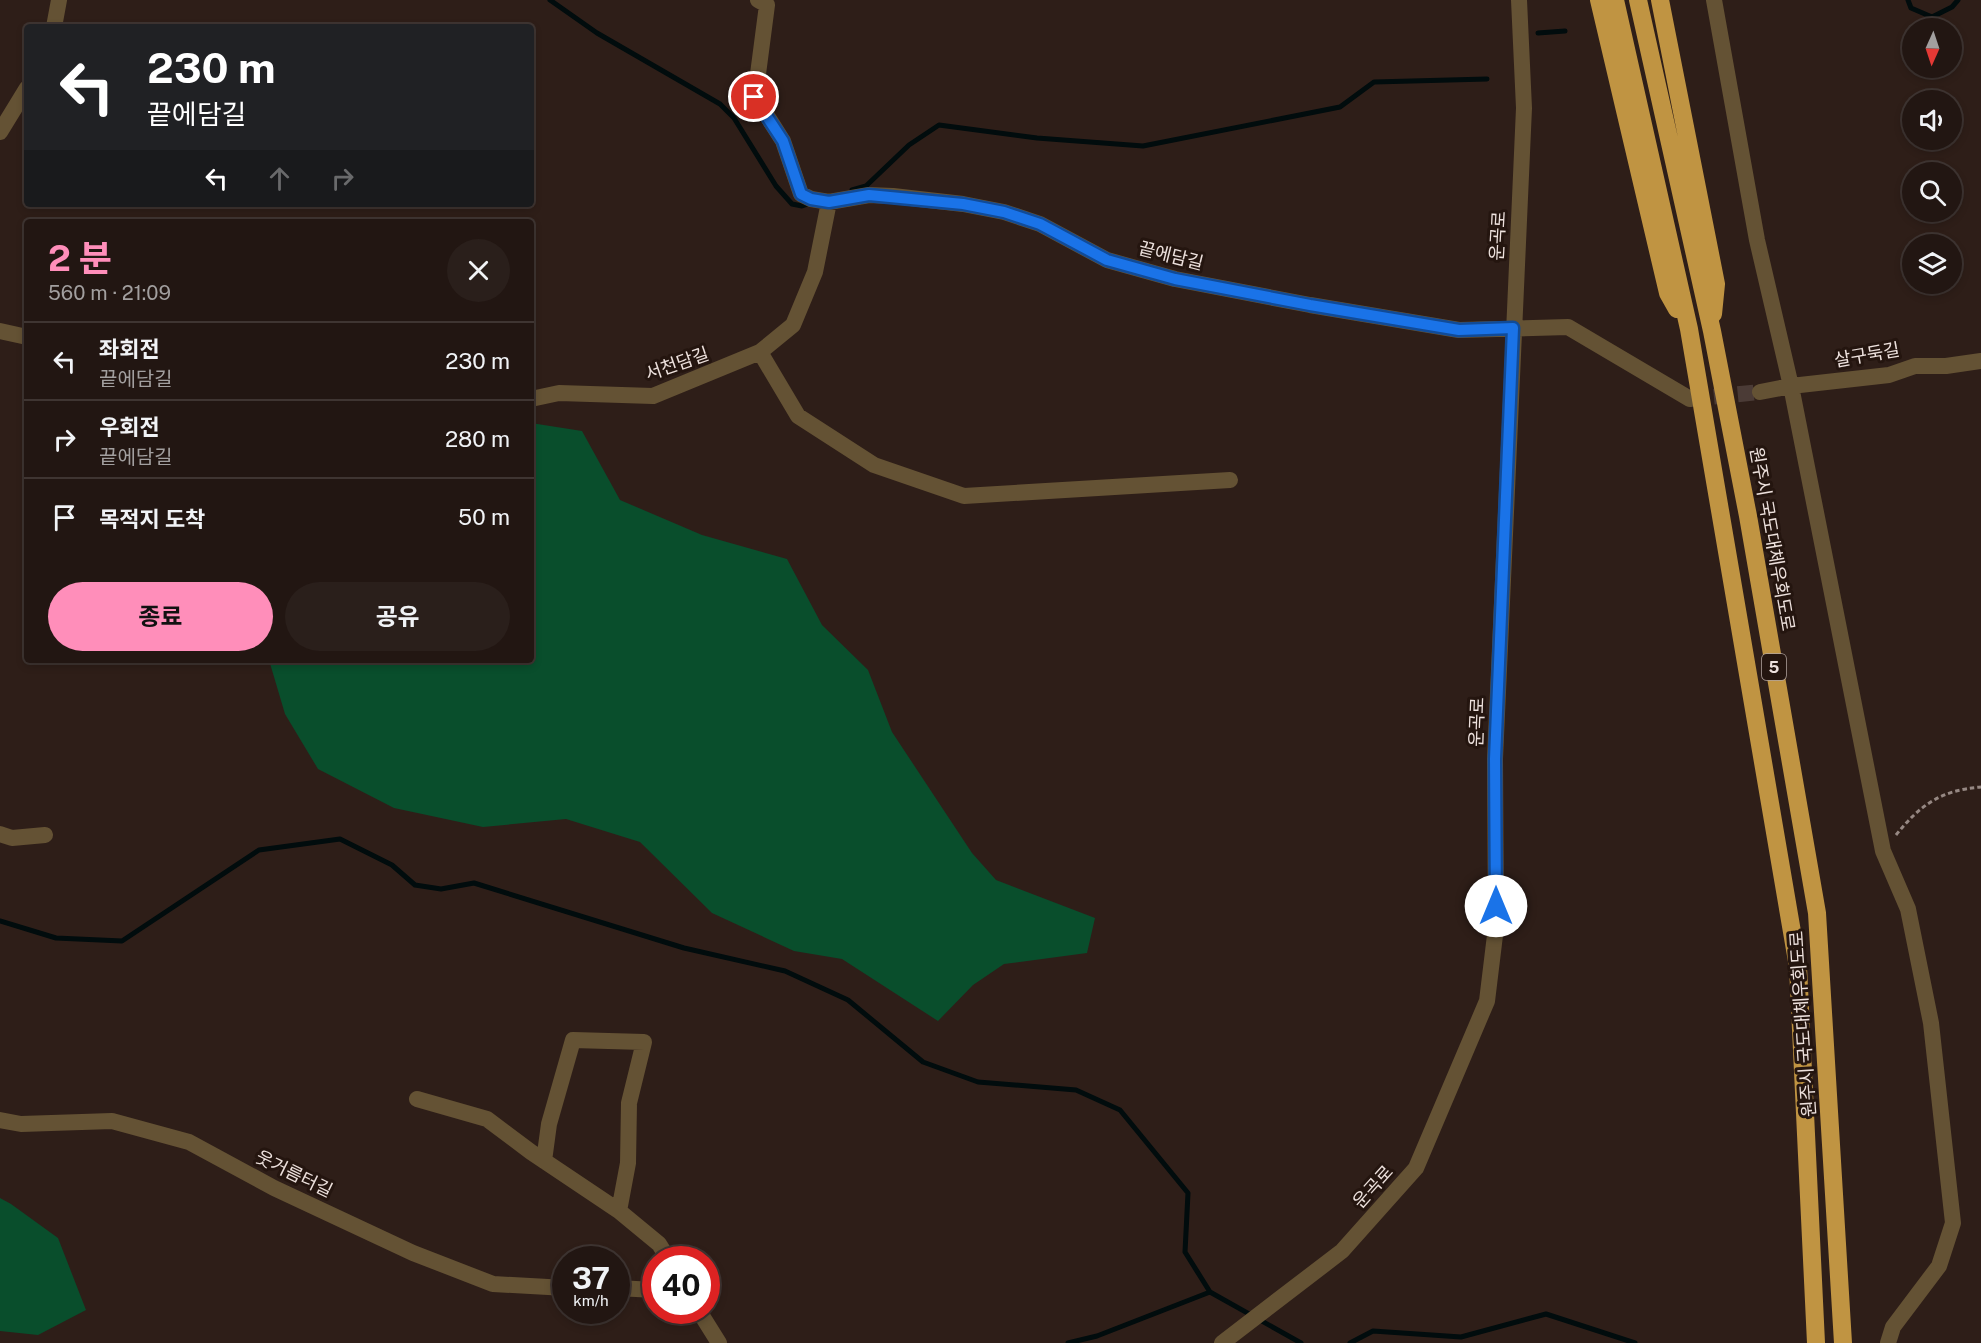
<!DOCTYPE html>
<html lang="ko">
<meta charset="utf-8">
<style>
:root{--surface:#221612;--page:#2a1f1b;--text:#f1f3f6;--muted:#a29f9f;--line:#3f3532;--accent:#ff8eba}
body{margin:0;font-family:"Public Sans","Noto Sans KR",sans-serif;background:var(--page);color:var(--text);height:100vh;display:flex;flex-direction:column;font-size:22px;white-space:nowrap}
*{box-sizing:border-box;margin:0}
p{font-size:20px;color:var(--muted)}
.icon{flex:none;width:33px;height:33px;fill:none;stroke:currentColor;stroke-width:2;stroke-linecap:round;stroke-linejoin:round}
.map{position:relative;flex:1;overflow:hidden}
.panel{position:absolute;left:24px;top:219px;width:510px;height:444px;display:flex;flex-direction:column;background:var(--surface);border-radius:6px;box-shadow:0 3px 9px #0003,0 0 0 2px var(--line)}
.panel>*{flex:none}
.hud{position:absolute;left:24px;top:24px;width:510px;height:183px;border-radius:6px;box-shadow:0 3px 9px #0003,0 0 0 2px var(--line);background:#202124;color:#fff;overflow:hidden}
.needle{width:39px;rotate:183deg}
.controls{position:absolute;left:1902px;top:18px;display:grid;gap:12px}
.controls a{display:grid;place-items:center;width:60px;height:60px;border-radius:50%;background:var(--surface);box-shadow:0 3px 9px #0003,0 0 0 2px var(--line);font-size:30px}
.speed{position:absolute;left:552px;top:1246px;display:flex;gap:12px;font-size:30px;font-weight:700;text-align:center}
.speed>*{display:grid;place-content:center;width:78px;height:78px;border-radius:50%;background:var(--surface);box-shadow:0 3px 9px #0003,0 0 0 2px var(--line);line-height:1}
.speed small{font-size:15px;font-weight:400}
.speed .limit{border:9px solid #d22;background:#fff;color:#111}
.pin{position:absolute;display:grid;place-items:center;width:51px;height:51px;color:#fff;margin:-26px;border:3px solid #fff;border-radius:50%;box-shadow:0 2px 6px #0007}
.me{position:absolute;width:66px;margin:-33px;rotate:0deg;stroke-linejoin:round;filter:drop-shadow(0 0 4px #0008)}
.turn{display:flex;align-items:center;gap:21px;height:126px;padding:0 24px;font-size:27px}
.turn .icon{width:78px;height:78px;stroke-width:2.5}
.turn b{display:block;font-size:42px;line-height:51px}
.lanes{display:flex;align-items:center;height:57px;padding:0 24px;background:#0003;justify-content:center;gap:30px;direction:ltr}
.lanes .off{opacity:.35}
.round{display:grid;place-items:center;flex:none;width:63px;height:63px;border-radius:32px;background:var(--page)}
.overview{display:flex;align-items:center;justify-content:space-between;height:102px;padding:0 24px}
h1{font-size:36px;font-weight:700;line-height:45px;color:var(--accent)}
.action{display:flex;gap:12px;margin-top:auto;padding:12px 24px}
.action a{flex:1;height:69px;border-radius:36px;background:var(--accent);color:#111;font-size:24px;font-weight:700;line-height:69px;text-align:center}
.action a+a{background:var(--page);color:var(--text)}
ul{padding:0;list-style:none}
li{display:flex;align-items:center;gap:18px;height:78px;padding:0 24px;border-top:2px solid var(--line)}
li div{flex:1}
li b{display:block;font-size:22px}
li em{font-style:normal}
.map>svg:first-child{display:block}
</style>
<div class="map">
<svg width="1981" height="1343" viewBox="0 0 1981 1343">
<rect width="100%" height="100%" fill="#2e1e18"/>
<path fill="#094e2c" d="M531 423 582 431 620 500 702 535 787 559 822 625 868 670 892 732 972 853 996 880 1095 918 1087 953 1004 964 973 985 938 1021 842 959 794 951 712 913 640 842 566 819 483 827 394 808 318 769 285 714 269 660H531Z
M0 1198 11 1204 58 1238 86 1310 38 1335 0 1331Z"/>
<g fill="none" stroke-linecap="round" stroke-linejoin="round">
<path stroke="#010c0d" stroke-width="5" d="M550 0 597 33 720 104 734 118 776 186 792 204 802 206 811 203
M1908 0 1911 8 1932 17 1952 7 1958 0
M1538 33 1565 31
M852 190 866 186 909 145 939 125 1037 138 1143 146 1340 107 1374 82 1487 79
M0 921 56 938 122 941 259 850 340 839 392 865 415 885 441 889 474 883 684 948 785 971 848 1000 923 1062 978 1082 1076 1090 1120 1110 1188 1193 1185 1252 1210 1292 1301 1343
M1068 1343 1097 1336 1210 1292
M1350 1343 1373 1331 1461 1337 1546 1314 1635 1343"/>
<path stroke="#4b3b36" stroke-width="16" stroke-dasharray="16 8" stroke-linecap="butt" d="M1690 399 1760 392"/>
<path stroke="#968883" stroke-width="3" stroke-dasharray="4.5 3" stroke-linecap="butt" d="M1896 835C1920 805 1941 790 1981 787"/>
<path stroke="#645234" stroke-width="16" d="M758 0 767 5 755 97 783 141 801 194 811 199 829 202 869 195 893 196 963 204 1004 212 1040 224 1107 260 1175 279 1310 305 1459 330 1568 327 1690 399
M1714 0 1757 240 1791 386 1883 851 1908 909 1931 1023 1953 1223 1939 1266 1893 1327 1888 1343
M54 27 59 0
M0 132 27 88
M0 331 27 337
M760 352 798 416 874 465 964 496 1230 480
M1760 392 1791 386 1889 375 1915 366H1946L1981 361
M531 399 559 393 653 396 760 352 793 325 815 272 829 202
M0 834 12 838 45 835
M417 1099 487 1119 531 1152 619 1211 659 1244 669 1260
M0 1120 21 1124 112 1121 189 1142 274 1188 413 1253 493 1284 566 1288
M544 1161 549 1124 573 1040 644 1042 629 1103 628 1163 619 1211
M616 1288 656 1290
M699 1311 719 1343
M1222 1343 1342 1251 1416 1168 1487 1001 1496 927 1495 759 1524 108 1519 0"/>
<path stroke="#c09442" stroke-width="18" d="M1599 0 1668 293 1677 309
M1615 0 1689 329 1798 967 1816 1343
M1638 0 1712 331 1748 516 1817 913 1843 1343
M1660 0 1716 284 1713 314"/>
</g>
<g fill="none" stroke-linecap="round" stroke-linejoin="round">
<defs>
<path id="route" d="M754 97 783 141 801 194 811 199 829 202 869 195 963 204 1004 212 1040 224 1107 260 1175 279 1310 305 1459 330 1513 328 1495 759 1496 906"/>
</defs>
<use href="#route" stroke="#114b97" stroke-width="15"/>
<use href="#route" stroke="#1a73e8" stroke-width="10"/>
</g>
<g text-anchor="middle" stroke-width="6" stroke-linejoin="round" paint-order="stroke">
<rect fill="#24150f" stroke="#b1a49f" stroke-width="1.5" x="1762" y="654" width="24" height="26" rx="4.5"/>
<g font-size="16" font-weight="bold" fill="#ede1dd">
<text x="1774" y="673">5</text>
</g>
<g font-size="18" fill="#ede1dd" stroke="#24150f">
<text transform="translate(1498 236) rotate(-87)" y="6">운곡로</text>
<text transform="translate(1171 256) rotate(14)" y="6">끝에담길</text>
<text transform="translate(1867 355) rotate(-10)" y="6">살구둑길</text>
<text transform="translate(677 364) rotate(-19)" y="6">서천담길</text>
<text transform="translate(1772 539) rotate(80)" y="6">원주시 국도대체우회도로</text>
<text transform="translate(1477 722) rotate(-88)" y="6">운곡로</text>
<text transform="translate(1803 1024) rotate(-94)" y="6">원주시 국도대체우회도로</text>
<text transform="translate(294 1174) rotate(26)" y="6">웃거름터길</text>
<text transform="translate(1373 1187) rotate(-48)" y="6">운곡로</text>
</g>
</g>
</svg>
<div class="controls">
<a><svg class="needle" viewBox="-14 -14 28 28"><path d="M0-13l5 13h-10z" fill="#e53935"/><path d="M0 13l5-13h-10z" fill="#a29f9f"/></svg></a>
<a><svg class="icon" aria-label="sound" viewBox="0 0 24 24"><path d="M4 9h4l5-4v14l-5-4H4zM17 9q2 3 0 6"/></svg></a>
<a><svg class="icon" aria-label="search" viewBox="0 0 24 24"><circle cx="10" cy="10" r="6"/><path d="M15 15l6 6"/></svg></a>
<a><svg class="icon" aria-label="layers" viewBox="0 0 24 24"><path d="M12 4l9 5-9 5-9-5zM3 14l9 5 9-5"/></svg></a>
</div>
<div class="speed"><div>37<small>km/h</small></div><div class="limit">40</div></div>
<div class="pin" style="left:754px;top:97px;background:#d93025"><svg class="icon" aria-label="arrive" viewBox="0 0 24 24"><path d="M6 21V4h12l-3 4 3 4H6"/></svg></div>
<svg class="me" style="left:1496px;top:906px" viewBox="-20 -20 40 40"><circle r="19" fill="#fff"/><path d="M0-13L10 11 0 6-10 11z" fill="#1a73e8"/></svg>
<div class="hud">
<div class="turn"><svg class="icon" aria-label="left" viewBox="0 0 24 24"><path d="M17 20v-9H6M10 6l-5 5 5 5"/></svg><div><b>230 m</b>끝에담길</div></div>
<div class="lanes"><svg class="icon" aria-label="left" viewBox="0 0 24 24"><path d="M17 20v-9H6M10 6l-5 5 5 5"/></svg><svg class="icon off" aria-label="ahead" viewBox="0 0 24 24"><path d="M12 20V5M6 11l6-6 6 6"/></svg><svg class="icon off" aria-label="right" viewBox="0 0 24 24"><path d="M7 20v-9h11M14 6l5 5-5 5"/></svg></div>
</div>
<section class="panel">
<div class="overview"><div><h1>2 분</h1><p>560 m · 21:09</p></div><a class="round"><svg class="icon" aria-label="close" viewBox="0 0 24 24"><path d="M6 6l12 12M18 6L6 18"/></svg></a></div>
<ul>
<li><svg class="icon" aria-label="left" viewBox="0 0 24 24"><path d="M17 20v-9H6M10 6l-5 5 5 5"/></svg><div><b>좌회전</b><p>끝에담길</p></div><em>230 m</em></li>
<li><svg class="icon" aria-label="right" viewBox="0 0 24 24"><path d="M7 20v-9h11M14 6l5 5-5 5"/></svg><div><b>우회전</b><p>끝에담길</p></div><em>280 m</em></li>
<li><svg class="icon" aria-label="arrive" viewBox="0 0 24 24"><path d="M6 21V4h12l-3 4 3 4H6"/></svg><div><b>목적지 도착</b></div><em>50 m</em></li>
</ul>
<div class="action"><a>종료</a><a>공유</a></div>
</section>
</div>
